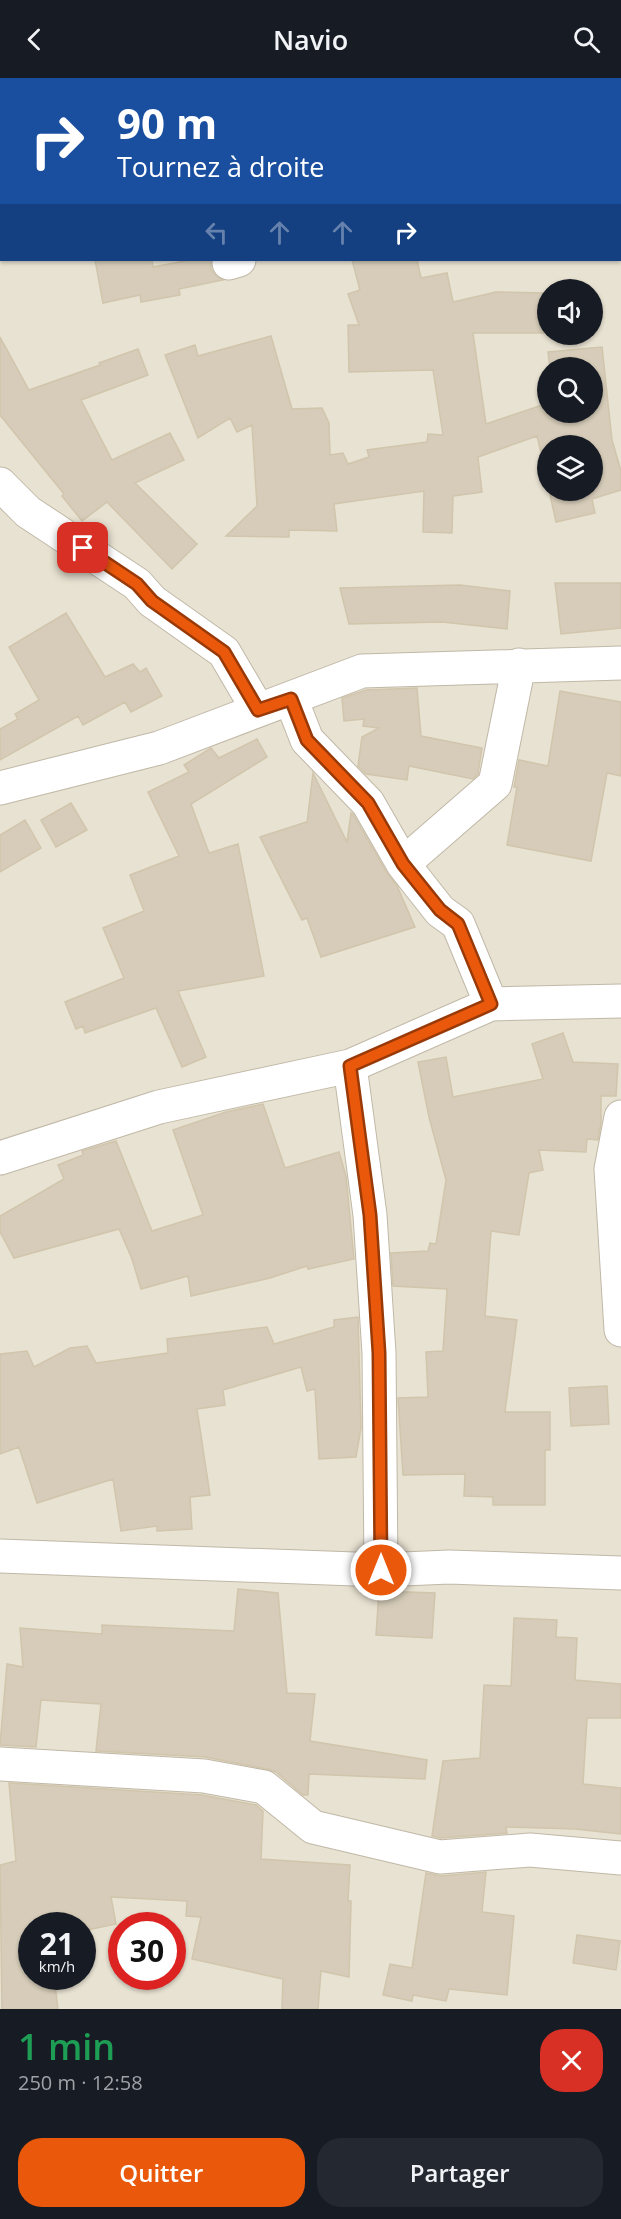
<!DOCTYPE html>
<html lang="fr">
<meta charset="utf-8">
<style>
:root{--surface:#171b24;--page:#242831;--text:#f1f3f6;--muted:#9ea1a6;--accent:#ea580c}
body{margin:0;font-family:"Open Sans",sans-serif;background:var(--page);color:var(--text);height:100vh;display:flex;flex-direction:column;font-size:22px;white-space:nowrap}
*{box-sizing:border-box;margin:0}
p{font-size:20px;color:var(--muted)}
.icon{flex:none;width:33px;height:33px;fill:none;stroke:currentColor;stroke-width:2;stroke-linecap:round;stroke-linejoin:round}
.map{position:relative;height:1931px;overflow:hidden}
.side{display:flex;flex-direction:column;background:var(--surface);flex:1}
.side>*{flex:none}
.banner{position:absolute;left:0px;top:0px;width:621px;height:183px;box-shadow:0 2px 4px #0004;background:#1a4fa0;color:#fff;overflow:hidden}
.tools{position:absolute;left:537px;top:201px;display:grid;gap:12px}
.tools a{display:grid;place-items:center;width:66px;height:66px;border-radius:50%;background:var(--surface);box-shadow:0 2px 4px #0004;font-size:30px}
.speed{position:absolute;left:18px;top:1834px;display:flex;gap:12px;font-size:30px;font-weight:700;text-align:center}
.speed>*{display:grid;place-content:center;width:78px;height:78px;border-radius:50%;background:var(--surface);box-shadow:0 2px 4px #0004;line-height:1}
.speed small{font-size:15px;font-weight:400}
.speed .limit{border:9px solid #d22;background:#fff;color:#111}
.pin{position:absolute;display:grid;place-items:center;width:51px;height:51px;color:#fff;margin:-26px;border-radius:12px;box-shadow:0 3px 9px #0006}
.me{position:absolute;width:66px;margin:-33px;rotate:0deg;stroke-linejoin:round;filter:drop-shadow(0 0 4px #0008)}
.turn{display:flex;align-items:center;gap:21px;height:126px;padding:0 18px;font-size:27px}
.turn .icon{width:78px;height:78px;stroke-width:2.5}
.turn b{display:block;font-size:42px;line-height:51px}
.lanes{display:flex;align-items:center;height:57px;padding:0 18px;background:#0003;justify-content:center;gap:30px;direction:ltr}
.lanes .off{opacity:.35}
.round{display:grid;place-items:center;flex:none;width:63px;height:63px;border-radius:24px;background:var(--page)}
.headline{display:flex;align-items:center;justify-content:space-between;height:102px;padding:0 18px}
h1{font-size:36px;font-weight:600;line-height:45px;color:#1e9e55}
.primary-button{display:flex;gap:12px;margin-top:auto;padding:12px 18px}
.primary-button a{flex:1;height:69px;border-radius:24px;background:var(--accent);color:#fff;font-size:24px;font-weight:600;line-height:69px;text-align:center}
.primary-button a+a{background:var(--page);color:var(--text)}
header{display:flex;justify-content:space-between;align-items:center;height:78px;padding:0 18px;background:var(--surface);font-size:27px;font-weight:600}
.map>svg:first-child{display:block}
</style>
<header><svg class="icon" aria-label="back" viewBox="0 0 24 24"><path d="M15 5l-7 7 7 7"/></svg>Navio<svg class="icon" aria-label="search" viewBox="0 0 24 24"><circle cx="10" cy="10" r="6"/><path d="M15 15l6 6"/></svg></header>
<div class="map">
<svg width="621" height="1931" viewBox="0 0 621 1931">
<rect width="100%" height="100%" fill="#f4f0e5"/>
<path fill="#e8e2d2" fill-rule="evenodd" d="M0 0H621V1931H0ZM2 2H620V182H2ZM548 212H592V256H548ZM548 290H592V334H548ZM548 368H592V412H548ZM32 1848H82V1899H32ZM122 1848H172V1899H122Z"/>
<path fill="#d6ccb9" stroke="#d1c5ac" stroke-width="1.5" d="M95 182H152L153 189 190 182H211V191L216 198 223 202 179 211 180 217 141 224 140 217 103 225Z
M352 182H417L421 200 447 195 453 224 496 214 548 215V255H473L486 346 548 325V334H592V290H550L548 274 602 269 612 362 621 393V412L592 421 595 435 556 444 549 412H592V368H548V404L537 358 478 379 482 414 453 418 452 455 423 454 424 413 334 426 337 453 289 452V459L226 458 257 428 252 347 237 354 230 340 198 360 165 277 195 267 198 278 271 258 292 331 322 330 329 345 330 377 343 375 348 386 369 379 367 372 427 364 428 356 443 357 433 292 349 294 348 247H359L348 216 360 212Z
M0 259 29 312 100 287 99 285 138 271 148 297 81 322 112 382 170 355 184 382 135 405 197 466 172 491 107 424 82 443 62 418 64 416 0 337Z
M555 505H621V550L561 556Z
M460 507 510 513 507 551 442 544 349 546 340 510Z
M66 535 105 599 133 586 140 594 146 590 162 618 131 634 125 624 83 647 78 638 0 682V651L18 641 15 636 39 622 9 569Z
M417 610 421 658 482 670 478 696 473 701 409 688 407 702 366 696 358 688 362 659 379 650 363 648 364 641 344 643 342 620 366 612Z
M560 613 621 624V698L607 695 591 783 507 767 517 709H514L519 682 548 688Z
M257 661 267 679 191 726 209 775 238 766 264 898 178 913 206 979 182 989 156 930 85 955 83 948 76 951 65 924 124 900 103 850 144 833 130 797 179 778 148 714 189 694 184 687 211 670 219 680Z
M313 695 347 764 351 735 353 736 387 795 397 808 415 849 321 879 307 840 302 842 260 759 306 744 307 745Z
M71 725 87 752 56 769 41 742Z
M25 742 41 770 0 794V757Z
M563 955 573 984 618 986 616 1018H601V1045L598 1062 587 1061 586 1074 539 1072 543 1092 529 1095 519 1157 491 1153 485 1238 517 1242 505 1334H550V1372H545V1427H493V1419L464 1418 465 1396 403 1397 398 1320 428 1319 426 1274 443 1273 447 1211 393 1208 391 1175 428 1173 430 1165 436 1166 446 1102 429 1039 418 984 446 979 453 1019 543 1001 532 966Z
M263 1026 285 1090 339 1074 346 1098 354 1181 308 1191 307 1188 270 1200 191 1218 188 1198 141 1211 132 1181 119 1151 14 1180 0 1154V1138L64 1101 58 1087 83 1077 82 1073 116 1063 152 1153 203 1137 173 1052 226 1034Z
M358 1239 361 1350 356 1379 319 1381 315 1311 307 1313 301 1289 223 1312 225 1327 197 1331 210 1417 190 1419 192 1451 157 1453V1448L121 1453 113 1401 37 1425 19 1369 0 1376V1276L27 1273 34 1289 70 1270 87 1268 96 1285 168 1275 167 1261 267 1249 274 1266 334 1249V1242Z
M607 1308 609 1346 571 1348 569 1310Z
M238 1511 278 1515 287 1615 315 1616 310 1663 427 1682 425 1701 309 1696 308 1717H303L276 1694 267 1691 205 1679 96 1673 101 1626 41 1622 36 1669 0 1667 7 1586 23 1589 20 1550 102 1556V1547L234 1553Z
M379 1513 435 1515 432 1560 376 1557Z
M514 1540 557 1542 556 1559 577 1560 575 1602 621 1606V1640H587L583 1706 621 1710V1756L575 1751 506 1749 507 1755 441 1760 432 1758 443 1683 480 1680 484 1607 511 1608Z
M9 1705 202 1717 256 1727 263 1733 261 1781 350 1787 348 1823H351L349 1899 321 1893 318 1931H282L283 1901 192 1881 201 1839 186 1838 187 1823 111 1819 116 1846 82 1853V1848H32V1899H54L58 1931H2L0 1787 16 1783Z
M486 1794 482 1834 514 1838 507 1917 449 1911 446 1923 413 1917 412 1923 383 1917 390 1886 412 1890 426 1795 441 1798Z
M577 1857 620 1863 616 1892 573 1885Z"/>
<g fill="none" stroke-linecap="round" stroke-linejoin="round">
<defs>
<path id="minor" d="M620 62H621
M229 185 239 182
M0 406 28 434 137 506 152 523 224 574 258 632
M291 621 307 662 368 725 403 786 440 833 458 846 491 926
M0 710 159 670 362 593 621 585
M403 786 495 706 519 587
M350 988 370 1137 379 1275 381 1492
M621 1039 611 1091 621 1252
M0 1080 159 1029 350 988 491 926 621 923
M0 1478 381 1492 449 1489 621 1495
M0 1686 204 1698 264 1709 313 1749 440 1779 530 1772 621 1780"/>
</defs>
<use href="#minor" stroke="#c0b8a7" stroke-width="35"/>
<use href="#minor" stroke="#fff" stroke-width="33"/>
</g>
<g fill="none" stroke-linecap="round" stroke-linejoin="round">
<defs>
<path id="route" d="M83 470 137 506 152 523 224 574 258 632 291 621 307 662 368 725 403 786 440 832 458 846 491 926 350 988 370 1137 379 1275 381 1492"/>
</defs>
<use href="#route" stroke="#983908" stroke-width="15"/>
<use href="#route" stroke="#ea580c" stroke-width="10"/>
</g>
</svg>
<div class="tools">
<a><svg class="icon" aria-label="sound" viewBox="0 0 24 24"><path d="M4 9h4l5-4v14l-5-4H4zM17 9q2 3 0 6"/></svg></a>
<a><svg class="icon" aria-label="search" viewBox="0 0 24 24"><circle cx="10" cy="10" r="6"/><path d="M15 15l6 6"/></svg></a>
<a><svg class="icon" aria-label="layers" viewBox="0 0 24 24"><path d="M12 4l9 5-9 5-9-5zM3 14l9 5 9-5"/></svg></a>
</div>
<div class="speed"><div>21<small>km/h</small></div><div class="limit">30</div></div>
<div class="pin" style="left:83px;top:470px;background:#d93025"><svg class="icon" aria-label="arrive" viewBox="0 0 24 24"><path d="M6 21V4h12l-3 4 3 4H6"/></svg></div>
<svg class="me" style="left:381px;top:1492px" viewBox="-20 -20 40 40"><circle r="17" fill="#ea580c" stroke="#fff" stroke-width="3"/><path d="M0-11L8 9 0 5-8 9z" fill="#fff"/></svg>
<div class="banner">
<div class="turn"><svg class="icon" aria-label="right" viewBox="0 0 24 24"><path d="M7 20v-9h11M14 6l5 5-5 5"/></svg><div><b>90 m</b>Tournez à droite</div></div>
<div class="lanes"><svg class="icon off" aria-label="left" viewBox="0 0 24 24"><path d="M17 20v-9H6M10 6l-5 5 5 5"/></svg><svg class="icon off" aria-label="ahead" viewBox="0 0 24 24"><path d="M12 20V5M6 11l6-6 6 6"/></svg><svg class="icon off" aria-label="ahead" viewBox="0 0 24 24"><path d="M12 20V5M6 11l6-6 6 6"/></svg><svg class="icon" aria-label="right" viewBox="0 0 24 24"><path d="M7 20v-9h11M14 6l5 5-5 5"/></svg></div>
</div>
</div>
<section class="side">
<div class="headline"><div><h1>1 min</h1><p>250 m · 12:58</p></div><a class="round" style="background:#d93025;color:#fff"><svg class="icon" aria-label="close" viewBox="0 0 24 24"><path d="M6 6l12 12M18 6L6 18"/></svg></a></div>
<div class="primary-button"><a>Quitter</a><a>Partager</a></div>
</section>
